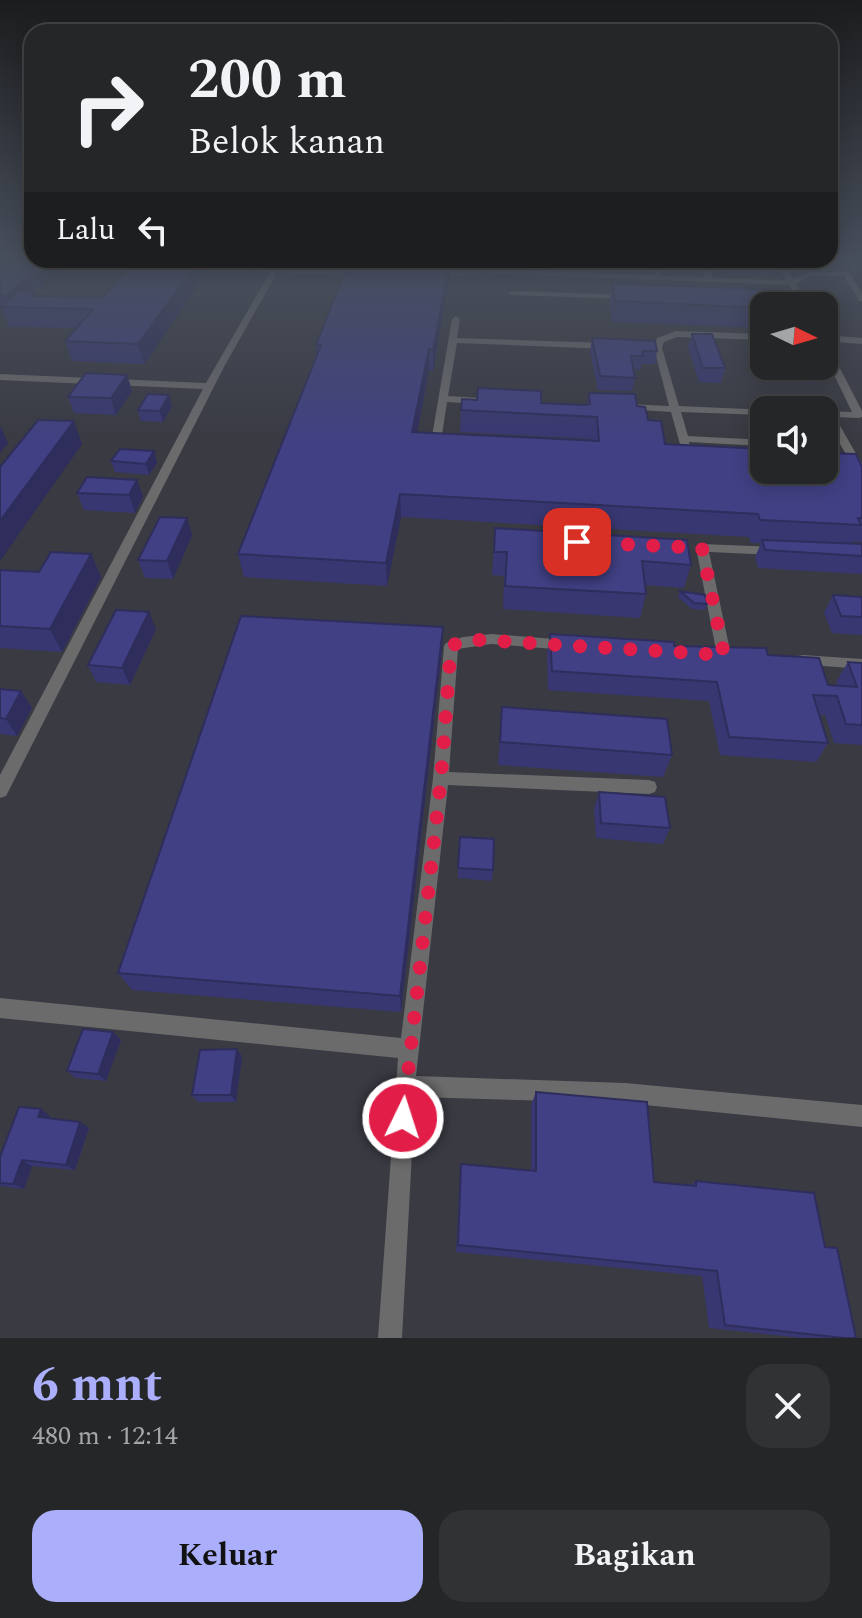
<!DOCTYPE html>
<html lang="id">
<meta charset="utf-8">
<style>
:root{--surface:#252627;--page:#313233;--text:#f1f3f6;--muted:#a3a5a7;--line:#424344;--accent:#abaffb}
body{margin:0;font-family:Spectral,serif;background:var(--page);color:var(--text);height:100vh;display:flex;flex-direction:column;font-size:30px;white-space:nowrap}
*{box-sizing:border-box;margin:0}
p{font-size:26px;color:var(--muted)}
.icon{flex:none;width:44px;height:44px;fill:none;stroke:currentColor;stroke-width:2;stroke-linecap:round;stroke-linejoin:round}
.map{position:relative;height:1338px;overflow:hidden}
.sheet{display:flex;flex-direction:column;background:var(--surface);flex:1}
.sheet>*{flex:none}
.hud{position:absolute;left:24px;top:24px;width:814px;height:244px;border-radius:24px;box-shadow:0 4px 20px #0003,0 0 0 2px var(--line);background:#252627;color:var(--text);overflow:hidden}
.needle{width:52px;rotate:95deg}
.controls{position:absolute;left:750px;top:292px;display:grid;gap:16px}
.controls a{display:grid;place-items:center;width:88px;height:88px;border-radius:16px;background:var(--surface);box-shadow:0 4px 20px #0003,0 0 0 2px var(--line);font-size:40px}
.pin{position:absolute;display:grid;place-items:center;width:68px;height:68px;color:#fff;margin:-34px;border-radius:16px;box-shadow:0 4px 12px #0006}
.me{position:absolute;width:88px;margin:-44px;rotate:4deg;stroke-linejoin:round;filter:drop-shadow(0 0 6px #0008)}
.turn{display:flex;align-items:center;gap:28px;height:168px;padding:0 32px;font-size:36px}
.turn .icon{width:104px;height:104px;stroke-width:2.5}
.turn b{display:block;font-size:56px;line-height:68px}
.then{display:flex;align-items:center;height:76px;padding:0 32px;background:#0003;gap:16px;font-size:30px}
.round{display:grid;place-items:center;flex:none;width:84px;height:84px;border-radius:24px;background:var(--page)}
.head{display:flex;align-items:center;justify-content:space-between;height:136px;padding:0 32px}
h1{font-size:48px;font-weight:700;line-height:60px;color:var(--accent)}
.primary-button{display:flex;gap:16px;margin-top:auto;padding:16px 32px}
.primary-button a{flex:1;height:92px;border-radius:24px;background:var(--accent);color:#111;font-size:32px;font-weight:700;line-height:92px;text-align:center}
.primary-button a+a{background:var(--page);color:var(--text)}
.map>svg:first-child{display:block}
</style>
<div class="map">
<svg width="862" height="1338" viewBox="0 0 862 1338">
<rect width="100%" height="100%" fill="#313234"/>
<path fill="#393a42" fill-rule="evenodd" d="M0 260H862V1338H0ZM764 306H824V366H764ZM764 410H824V470H764Z"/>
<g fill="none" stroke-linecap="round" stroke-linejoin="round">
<path fill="#6b6b6c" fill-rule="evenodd" d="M277 260H285L280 269 347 271 351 273 347 275 277 273 225 365 6 796 0 798V775L203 389 0 380V374L206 383Z
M474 260H482V269L655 275 650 260H658L663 276 705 277 699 260H707L713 278 786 280 775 260H783L793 279 809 272H849L862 293V301H859L844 276H810L796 284 808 306H800L789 285 478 273 464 276H431L427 274 431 272 474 270Z
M40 263 129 267 134 273 121 285 117 283 126 271 37 267 36 265Z
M513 291 627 295 631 297 627 299 510 295 509 293Z
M456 316 460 319 457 338 609 343 613 346 609 349 457 343 448 396 480 398 485 401 480 404 447 402 440 448 435 451 430 448 452 319Z
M676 331 764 334V340L677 337 664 342 662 348 679 406 768 410H764V415L681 412 688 436 764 440V446L689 442 694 460 693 462H685L671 412 625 409 623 407 628 404 669 406 654 348 657 338Z
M824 335 862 338V344L824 341Z
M824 342 828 345 862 411V417L859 418 835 417 862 464V476L857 473 824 417V411L852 412 824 354Z
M702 544 776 547 782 551 776 555 709 552 731 655 724 660 717 655 696 548Z
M491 634 566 640 573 645 566 650 491 644 458 649 449 772 649 780 655 782 657 787 655 792 649 794 448 785 416 1076 625 1083 862 1105V1127L625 1103 415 1097 402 1338H378L398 1058 0 1018V998L401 1038 433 778 444 646 446 643 463 637Z
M803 655 862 659V669L798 664 796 660 798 656Z"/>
</g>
<path fill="#383772" d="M0 260H70L68 262H55L59 271 41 289H33L30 291 37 296 102 298 133 262 100 260H215L144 364 72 361 65 341 77 328 9 327 2 309H0V279L4 275H0Z
M337 260H464L463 267H450L449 279 433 371 429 370 417 432 593 440V439L460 432 461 410 541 403 584 405H587L589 393 637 406 665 444 862 467V542L853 541 852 544H862V571L861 574 758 568 755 557 761 543H751L749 537 401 517 387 586 244 577 238 554 317 355 316 345 349 263H337Z
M521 260H611V264L521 267Z
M723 260H779L774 276 728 274Z
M612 283 764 306V328L612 322 609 303Z
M692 334 725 368 721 383 699 382 688 347Z
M592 338 657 351 655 364H642L640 370 633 369 635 378 632 391 598 390 590 351Z
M772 366H824V367L818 383 777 381Z
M127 375 132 391 116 415 74 413 68 397Z
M169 395 172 406 163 422 141 421 138 410Z
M154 451 157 463 149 475 115 472 111 461Z
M137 480 143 497 135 513 84 510 77 493Z
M187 518 192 535 173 579 145 578 138 560Z
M495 528 691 565 684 588 645 585 646 594 640 618 503 609 504 576 492 575Z
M91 554 101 577 62 652 0 648V570L39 572Z
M680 591 707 604 705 610 692 609 678 597Z
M833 595 862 597V635L832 633 824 613Z
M156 629 130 685 96 682 88 665Z
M550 634 768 655 828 685H838L836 682 848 662 862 663V745L834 743 825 715H819L828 743 816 762 720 755 709 701 548 690 547 654Z
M442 650 401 1012 132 990 118 973Z
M0 689 21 691 32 708 17 736 0 734Z
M502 707 672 755 663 777 498 765Z
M599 792 670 828 663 844 596 838 594 809Z
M460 837 493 870 492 881 458 878Z
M113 1032 121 1040 106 1081 76 1078 67 1071Z
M237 1049 242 1057 236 1102H198L192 1095Z
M536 1092 654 1182 690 1185 696 1181 825 1247 856 1338H803L709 1328 702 1276 456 1252 461 1164 531 1171V1105Z
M50 1116 49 1119 89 1128 75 1170 32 1166 24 1189 0 1186V1157Z"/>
<path fill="#2e2d5c" d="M53 260H55L59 271 41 289 37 276Z
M199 260H215L144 364 138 344Z
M450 260 449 279 433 371V350Z
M28 276 33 289 13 307H11L6 296Z
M429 349V370L413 454 412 432Z
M127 375 132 391 116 415 111 398Z
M169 395 172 406 163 422 160 411Z
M74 421 82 444 0 561V521Z
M0 425 8 443 0 453Z
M154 451 157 463 149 475 146 464Z
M137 480 143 497 135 513 129 495Z
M400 494 401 517 387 586 386 563Z
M187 518 192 535 173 579 167 561Z
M91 554 101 577 62 652 50 629Z
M149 612 156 629 130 685 122 668Z
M443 627 442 650 401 1012 400 996Z
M21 691 32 708 17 736 6 719Z
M113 1032 121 1040 106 1081 98 1074Z
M237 1049 242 1057 236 1102 231 1095Z
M41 1109 50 1116 47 1124 38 1117Z
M80 1122 89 1128 75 1170 66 1165Z
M22 1160 32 1166 24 1189 13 1184Z"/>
<path fill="#414084" stroke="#2e2d5c" stroke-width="2" d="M0 260H53L37 276H28L6 296H0V279L17 263H0Z
M135 260H199L138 344 65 341 93 309 1 307 18 291 35 292 31 296 102 298Z
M350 260H450L433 350 429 349 412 432 599 441 597 417 461 410 462 399 477 400 478 388 541 391V403L584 405 590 404 589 393 635 394 637 406 645 407 648 420 661 421 665 444 764 449V470H824V453L856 454 862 467V518H858L861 525 760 520 758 514 400 494 386 563 238 554 321 345H316Z
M612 283 790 290 798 306H764V308L615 301Z
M692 334H712L725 368H703Z
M592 338 655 341 657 351H642L643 356H631L635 378 600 376Z
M86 373 127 375 111 398 68 397Z
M148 394 169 395 160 411 138 410Z
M38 420 74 421 0 521V467Z
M120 449 154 451 146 464 111 461Z
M87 477 137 480 129 495 77 493Z
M160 517 187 518 167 561 138 560Z
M495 528 687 540 691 565 642 561 646 594 505 586 507 552H494Z
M762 540 862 544V556L765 550Z
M51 552 91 554 50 629 0 626V570L39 572Z
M680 591 705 595 707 604 694 603Z
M833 595 862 597V617L841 616Z
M116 610 149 612 122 668 88 665Z
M241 616 443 627 400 996 118 973Z
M550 634 674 642V646L766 648 768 655 819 658 828 685 857 687 848 662 862 663V725L846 724 837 696 813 695 828 743 729 737 717 682 552 671Z
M0 689 21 691 6 719 0 718Z
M502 707 667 719 672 755 500 742Z
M599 792 665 797 670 828 601 823Z
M460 837 494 839 493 870 458 868Z
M83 1029 113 1032 98 1074 67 1071Z
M237 1049 231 1095H192L200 1050Z
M536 1092 647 1102 654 1182 696 1186V1181L814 1193 825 1247 837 1248 856 1338H844L725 1325 717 1271 458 1245 461 1164 536 1171Z
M19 1107 41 1109 38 1117 80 1122 66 1165 22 1160 13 1184 0 1183V1157Z"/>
<linearGradient id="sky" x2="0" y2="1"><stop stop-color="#1b1c1d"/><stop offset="0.58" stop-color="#484f5c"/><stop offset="1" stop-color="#484f5c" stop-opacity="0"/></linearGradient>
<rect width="862" height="447" fill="url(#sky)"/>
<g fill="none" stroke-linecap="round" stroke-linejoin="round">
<path stroke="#e11d48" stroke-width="14" stroke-dasharray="0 25.2" d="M403 1118 441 778 451 646 462 641 479 640 724 655 702 548 577 542"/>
</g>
</svg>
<div class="controls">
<a><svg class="needle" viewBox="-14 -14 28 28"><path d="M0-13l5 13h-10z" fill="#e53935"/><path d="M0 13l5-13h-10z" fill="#a3a5a7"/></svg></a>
<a><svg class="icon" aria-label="sound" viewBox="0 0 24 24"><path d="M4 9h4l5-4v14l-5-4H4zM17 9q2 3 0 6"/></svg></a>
</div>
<div class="pin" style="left:577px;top:542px;background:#d93025"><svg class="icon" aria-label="arrive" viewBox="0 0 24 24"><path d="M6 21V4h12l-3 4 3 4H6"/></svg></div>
<svg class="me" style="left:403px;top:1118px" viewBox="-20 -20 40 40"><circle r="17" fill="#e11d48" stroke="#fff" stroke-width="3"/><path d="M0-11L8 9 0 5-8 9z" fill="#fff"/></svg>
<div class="hud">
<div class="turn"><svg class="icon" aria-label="right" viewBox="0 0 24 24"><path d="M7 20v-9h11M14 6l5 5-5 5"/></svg><div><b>200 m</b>Belok kanan</div></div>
<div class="then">Lalu<svg class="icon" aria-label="left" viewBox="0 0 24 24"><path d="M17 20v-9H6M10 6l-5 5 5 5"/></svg></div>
</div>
</div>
<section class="sheet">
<div class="head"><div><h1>6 mnt</h1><p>480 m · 12:14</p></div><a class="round"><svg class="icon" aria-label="close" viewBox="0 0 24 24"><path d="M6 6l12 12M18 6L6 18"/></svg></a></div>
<div class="primary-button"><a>Keluar</a><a>Bagikan</a></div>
</section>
